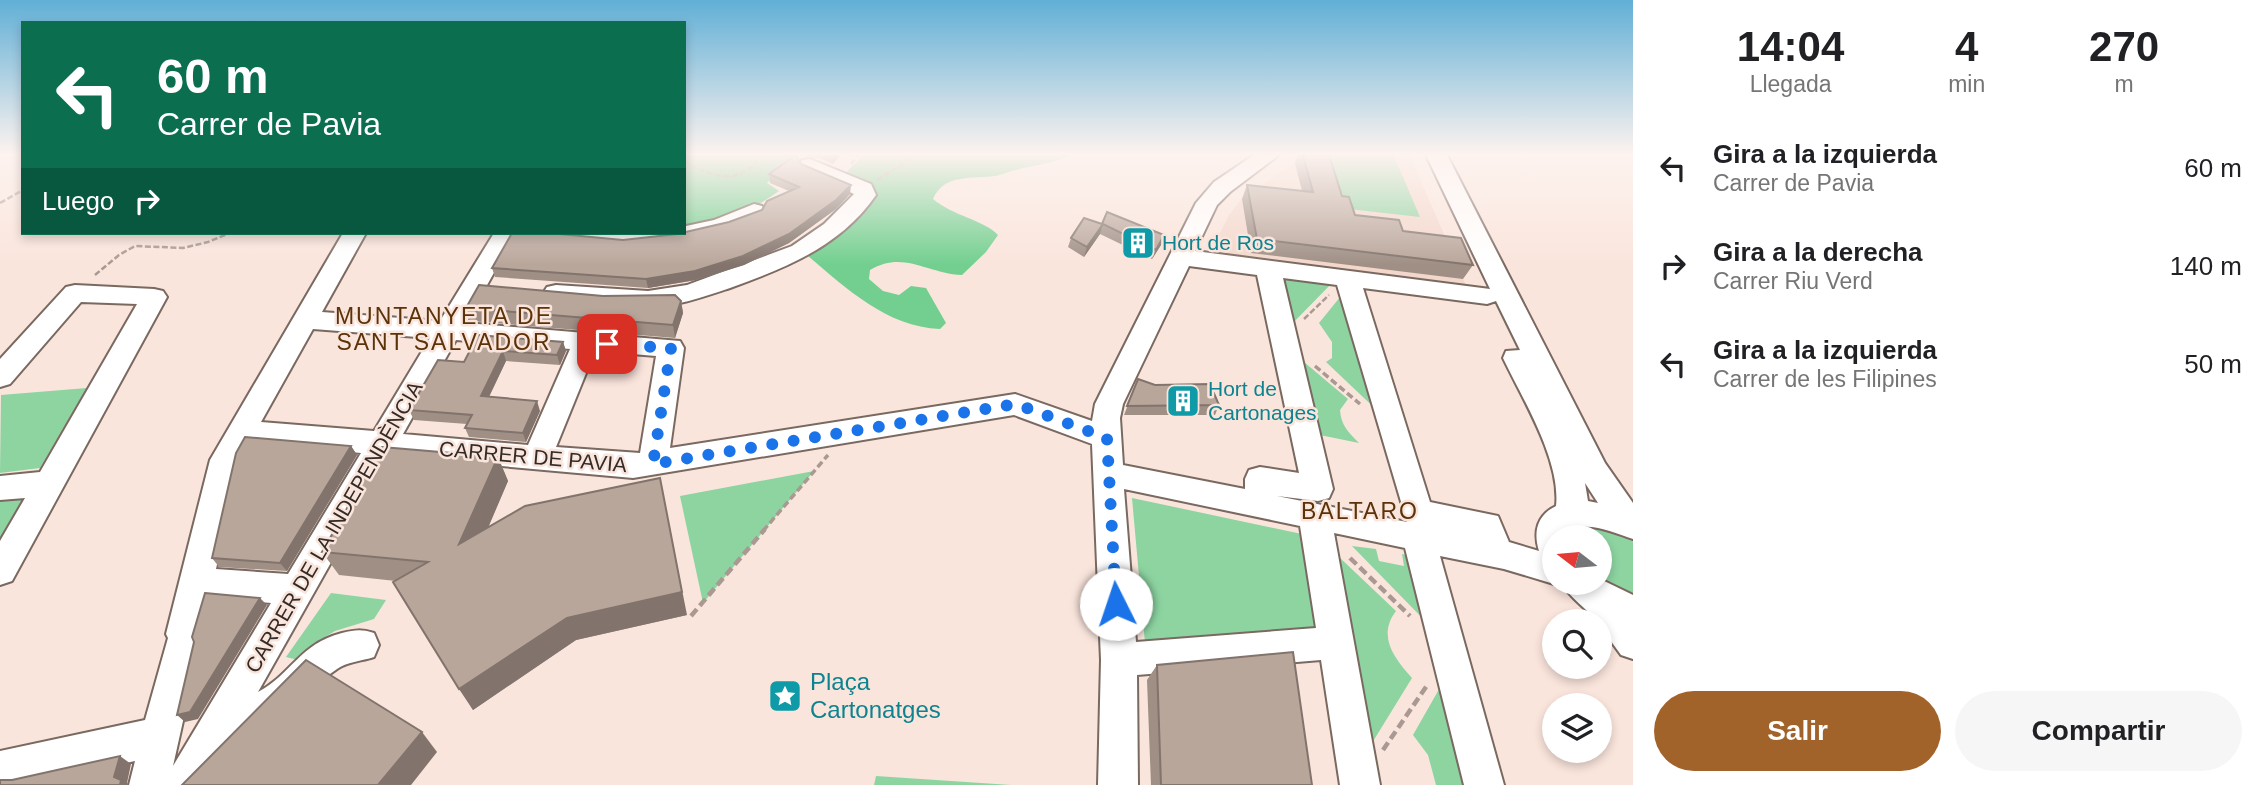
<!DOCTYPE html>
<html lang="es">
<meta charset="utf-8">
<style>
:root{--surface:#fff;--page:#f6f6f6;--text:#202124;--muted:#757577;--accent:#a2632b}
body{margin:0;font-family:Arial,sans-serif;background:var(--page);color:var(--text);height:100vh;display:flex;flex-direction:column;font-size:26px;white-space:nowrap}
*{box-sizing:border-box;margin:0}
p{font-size:23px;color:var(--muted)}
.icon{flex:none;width:38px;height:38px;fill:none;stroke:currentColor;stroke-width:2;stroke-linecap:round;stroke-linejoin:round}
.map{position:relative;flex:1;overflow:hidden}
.sheet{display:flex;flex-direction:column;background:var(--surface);width:630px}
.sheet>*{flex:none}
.hud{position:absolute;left:21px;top:21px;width:665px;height:214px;border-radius:0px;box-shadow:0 4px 10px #0003;background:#0b6e4f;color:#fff;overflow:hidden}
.needle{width:46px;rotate:286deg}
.tools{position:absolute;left:1542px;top:525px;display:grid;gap:14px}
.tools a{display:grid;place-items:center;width:70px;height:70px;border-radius:50%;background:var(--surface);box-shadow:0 4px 10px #0003;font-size:35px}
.pin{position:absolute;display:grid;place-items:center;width:60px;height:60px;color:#fff;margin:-30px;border-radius:14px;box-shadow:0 4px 10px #0006}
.me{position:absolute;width:77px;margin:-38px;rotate:356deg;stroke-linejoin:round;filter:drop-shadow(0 0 5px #0008)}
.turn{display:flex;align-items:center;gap:24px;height:147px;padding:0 21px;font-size:32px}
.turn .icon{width:91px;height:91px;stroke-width:2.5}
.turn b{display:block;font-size:49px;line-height:60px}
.then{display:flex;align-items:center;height:66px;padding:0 21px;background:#0003;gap:14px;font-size:26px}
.eta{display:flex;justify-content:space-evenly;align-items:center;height:119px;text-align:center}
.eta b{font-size:42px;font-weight:700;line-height:49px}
.primary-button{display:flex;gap:14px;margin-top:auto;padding:14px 21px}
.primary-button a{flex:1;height:80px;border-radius:42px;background:var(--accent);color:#fff;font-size:28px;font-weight:700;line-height:80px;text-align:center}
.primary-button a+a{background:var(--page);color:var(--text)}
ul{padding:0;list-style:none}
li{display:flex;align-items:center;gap:21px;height:98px;padding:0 21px}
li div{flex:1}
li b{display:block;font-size:26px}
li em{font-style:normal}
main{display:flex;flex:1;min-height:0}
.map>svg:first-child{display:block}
</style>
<main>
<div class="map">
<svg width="1633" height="785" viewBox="0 0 1633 785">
<rect width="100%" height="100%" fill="#fae5dc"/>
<path fill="#f3d7cb" d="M1306 155H1410L1467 288 1209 255 1229 215 1242 198Z"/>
<path fill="#8dd4a1" d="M1324 155 1394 156 1420 217 1340 208Z
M1278 275 1334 281 1288 328Z
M1345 291 1383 416 1326 362 1332 358V342L1319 323Z
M1298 357 1348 399 1340 410C1341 425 1348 432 1359 443L1315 434Z
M87 388 40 468 0 473 1 395Z
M814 471 703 603 680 496Z
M27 496 0 539V499Z
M1132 498 1302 534 1318 629 1145 643Z
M1587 526H1600L1633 537V598L1597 583H1600V537H1570L1576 529Z
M1352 546 1376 549 1379 561 1404 566 1402 554 1419 558 1434 630Z
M1338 556 1396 611C1377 636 1394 658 1412 678L1372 743Z
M331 593 386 600 374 619 335 631 318 641 298 660 286 657Z
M1446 677 1474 785H1436L1428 755 1413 735Z
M876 776 1011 785H874Z"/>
<path fill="#72cf8f" d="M684 155H796L767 183 779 191C751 211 718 226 684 230Z
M863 155H1068L1069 156C1051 164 1034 165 1016 170 1009 171 1002 175 995 176 974 179 944 173 933 199 953 216 984 220 998 235L986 252 962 275C926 273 903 250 870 270L869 279 883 291 899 295 911 286 926 288 946 323 940 329C887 327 846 288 808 256L863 213 877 192 841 178Z"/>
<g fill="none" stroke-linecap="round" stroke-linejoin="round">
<defs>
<path id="minor" d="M1254 155H1279L1230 192 1217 205 1195 251 1490 289 1426 155H1447L1605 463 1633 503V539C1614 533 1588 520 1568 531V537H1554V583H1559L1554 584 1504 569 1440 556 1504 785H1464L1405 548 1334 533 1380 785H1340L1321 660 1137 675 1138 785H1098L1101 660 1092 444 1014 415 633 478 391 456 258 692C292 674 299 644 342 633 355 630 361 629 374 633L379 645 374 657C362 661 346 662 337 669 297 695 294 729 236 731L206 785H129L135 761 25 785H0V751L145 720 168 638 166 634 210 460 343 233H366L322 312 440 321 494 233H516L466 323 680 341 684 348 670 448 1015 394 1092 421 1095 404 1196 203 1214 182ZM1189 266 1257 275 1299 473 1260 467 1249 470 1245 479V489L1123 465 1120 418 1123 404ZM1283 278 1337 285 1407 522 1277 496 1318 501 1329 498 1333 489ZM1363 288 1487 304 1496 301 1520 350 1506 351 1503 358C1522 398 1561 460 1556 506 1537 515 1533 532 1539 551L1509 542 1498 516 1430 502ZM313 329 430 338 374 431 261 422ZM456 340 570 349 528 445 403 434ZM595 351 656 356 640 453 556 447ZM250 443 361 453 288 574 216 569 240 461ZM1585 483 1598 503 1588 501ZM1124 489 1300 526 1316 628 1136 642ZM210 598 271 603 173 766 199 649 197 645Z
M810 159 871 184 876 195C841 246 786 268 730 288 703 297 675 307 647 307 617 308 586 303 556 301L547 299 543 293 547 287 556 285 648 291 687 285 792 246 824 224 854 194 802 170 799 165 802 160Z
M754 204 762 206 765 211 762 216C718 235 673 245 626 246 599 247 571 242 544 240L536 238 532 233H684L686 226 714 220Z
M75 285 154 289 163 291 167 297 12 581 0 585V541L25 498 0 500V476L40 472 137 304 81 302 10 384 0 387V359L66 287Z
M1600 579 1633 595V659L1621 655 1600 626V621H1596C1586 607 1570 599 1562 583H1600Z"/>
</defs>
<use href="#minor" stroke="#7a6960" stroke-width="4"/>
<path stroke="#a99992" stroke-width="2.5" stroke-dasharray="6 2.5" stroke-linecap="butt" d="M684 161C709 177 744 187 760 155
M851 164 859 155
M877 180 917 155
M0 203 23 190
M95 275 119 255 135 246 183 248 208 242 230 233
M1304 319 1329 295"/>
<path stroke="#a99992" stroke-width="3.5" stroke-dasharray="7 3.5" stroke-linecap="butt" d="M1315 366 1360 404
M763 531 828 455"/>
<path stroke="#a99992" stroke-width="4.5" stroke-dasharray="9 4.5" stroke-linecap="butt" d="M1350 558 1410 616
M691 616 765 529
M1383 750 1428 684"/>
<use href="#minor" fill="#fff" fill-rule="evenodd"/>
</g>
<path fill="#9f8f85" d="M806 155H840L833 164 819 158 806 157Z
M1298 155H1329L1342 196 1355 215 1403 231 1473 265 1463 279 1251 253 1242 199 1247 185 1302 191 1295 163Z
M801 164 850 194 836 209 789 243 744 265 696 280 648 288 495 277 492 268 677 234 729 222 762 210 789 191 770 183 769 174Z
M1102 224 1164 235 1161 245 1152 259 1100 234 1084 257 1068 247 1071 238Z
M603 296 681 301 683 313 675 338 470 321 466 308Z
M478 335 563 342 566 351 560 365 506 361 489 397 540 411 526 442 469 437 465 428 467 424 414 420 409 410 464 362Z
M1138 379 1219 405 1215 415H1124Z
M351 446 357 455 287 571 219 567 212 558Z
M498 457 508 481 488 527 687 615 576 640 473 710 396 581 339 575 322 552Z
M1157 665 1312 785H1151L1147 680Z"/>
<path fill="#82746c" d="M836 155H840L833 164V159Z
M851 185 850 194 836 209 789 243 744 265 696 280 648 288 646 279Z
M1103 224 1100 234 1084 257 1087 247Z
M1164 235 1161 245 1152 259 1156 250Z
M681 301 683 313 675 338 673 325Z
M563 342 566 351 560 365 557 355Z
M503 351 506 361 485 405 481 396Z
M537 401 540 411 526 442 523 433Z
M351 446 357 455 287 571 280 563Z
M498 457 508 481 471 568 459 544Z
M660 478 687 615 576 640 473 710 459 689Z
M260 598 267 605 198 719 185 722 177 715Z
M422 732 437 752 411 785H378Z
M120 756 131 764 127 783 129 785H120L114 777Z"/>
<path fill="#b9a69b" stroke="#82746c" stroke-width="2" d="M796 155 801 164 851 185 836 200 789 234 743 256 695 271 646 279 492 268 512 233H549L623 240 677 234 729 222 762 210 767 201 799 187 769 174Z
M825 155H836L833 159Z
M1303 155H1329L1342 196 1349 197 1355 215 1399 220 1403 231 1461 238 1473 265 1257 239 1247 185 1313 192Z
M1107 212 1164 235 1156 250 1103 224 1087 247 1071 238 1084 218 1102 224Z
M479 285 603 296 675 295 681 301 673 325 466 308Z
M478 335 563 342 557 355 503 351 481 396 537 401 523 433 465 428 472 415 409 410 438 360 464 362Z
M1138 379 1155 385 1210 384 1219 405 1127 406Z
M245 437 351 446 280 563 212 558 236 453Z
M382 447 498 457 459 544 525 506 660 478 682 592 567 618 459 689 393 582 428 562 322 552Z
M205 593 260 598 190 712 177 715 194 642 192 637Z
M1293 652 1312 785H1161L1157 665Z
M306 660 422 732 378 785H182Z
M120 756 114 777 121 780 120 785H0V780H12Z"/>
<linearGradient id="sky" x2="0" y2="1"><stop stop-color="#61afd6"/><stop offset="0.58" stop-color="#fdf3ef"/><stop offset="1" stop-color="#fdf3ef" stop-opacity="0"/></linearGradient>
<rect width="1633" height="265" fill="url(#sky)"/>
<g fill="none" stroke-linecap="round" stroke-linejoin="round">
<path stroke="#1a73e8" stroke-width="12" stroke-dasharray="0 21.6" d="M607 344 671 348 653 464 1016 404 1107 438 1116 604"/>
</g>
<defs>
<symbol id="building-square" viewBox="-11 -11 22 22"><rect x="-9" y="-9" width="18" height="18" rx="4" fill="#0f9aa8" stroke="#fae5dc"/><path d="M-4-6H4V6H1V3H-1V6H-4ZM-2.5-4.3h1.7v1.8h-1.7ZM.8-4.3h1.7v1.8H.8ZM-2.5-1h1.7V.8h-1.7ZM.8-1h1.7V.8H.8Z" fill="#fff"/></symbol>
<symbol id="sight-square" viewBox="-11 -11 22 22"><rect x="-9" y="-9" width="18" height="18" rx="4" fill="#0f9aa8" stroke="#fae5dc"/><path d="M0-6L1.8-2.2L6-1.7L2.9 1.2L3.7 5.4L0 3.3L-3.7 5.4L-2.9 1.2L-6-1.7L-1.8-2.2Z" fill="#fff"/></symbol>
</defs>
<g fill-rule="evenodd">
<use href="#building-square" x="1119" y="224" width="38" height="38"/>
<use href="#building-square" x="1164" y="382" width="38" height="38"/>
<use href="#sight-square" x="766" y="677" width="38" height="38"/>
</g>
<g text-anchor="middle" stroke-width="5" stroke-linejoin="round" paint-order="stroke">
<g font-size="21" fill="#0d838f" stroke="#fae5dc" text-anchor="start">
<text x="1162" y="250">Hort de Ros</text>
<text x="1208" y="396">Hort de<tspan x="1208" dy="24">Cartonages</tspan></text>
</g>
<g font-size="21" fill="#332b27" stroke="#fae5dc">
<text transform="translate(533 457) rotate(5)" y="7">CARRER DE PAVIA</text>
<text transform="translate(334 527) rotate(-60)" y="7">CARRER DE LA INDEPENDÈNCIA</text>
</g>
<g font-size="23" letter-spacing="2" fill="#5c3208" stroke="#fae5dc">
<text x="444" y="324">MUNTANYETA DE<tspan x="444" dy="26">SANT SALVADOR</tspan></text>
<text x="1360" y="519">BALTARO</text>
</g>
<g font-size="24" fill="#0d838f" stroke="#fae5dc" text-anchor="start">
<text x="810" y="690">Plaça<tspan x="810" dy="28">Cartonatges</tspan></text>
</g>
</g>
</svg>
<div class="tools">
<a><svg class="needle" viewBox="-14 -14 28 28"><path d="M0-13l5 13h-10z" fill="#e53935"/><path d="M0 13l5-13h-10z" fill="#757577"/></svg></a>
<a><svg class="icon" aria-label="search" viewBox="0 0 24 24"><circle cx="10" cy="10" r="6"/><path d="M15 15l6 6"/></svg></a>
<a><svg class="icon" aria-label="layers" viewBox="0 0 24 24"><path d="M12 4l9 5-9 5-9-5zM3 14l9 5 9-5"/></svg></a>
</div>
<div class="pin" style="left:607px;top:344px;background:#d93025"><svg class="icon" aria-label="arrive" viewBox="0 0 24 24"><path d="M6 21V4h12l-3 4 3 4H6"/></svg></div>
<svg class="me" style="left:1116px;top:604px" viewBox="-20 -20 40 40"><circle r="19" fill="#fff"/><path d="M0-13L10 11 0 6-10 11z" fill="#1a73e8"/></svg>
<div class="hud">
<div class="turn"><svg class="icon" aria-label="left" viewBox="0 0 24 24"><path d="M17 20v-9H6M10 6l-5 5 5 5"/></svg><div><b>60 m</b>Carrer de Pavia</div></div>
<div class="then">Luego<svg class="icon" aria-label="right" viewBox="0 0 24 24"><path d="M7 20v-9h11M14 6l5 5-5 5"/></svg></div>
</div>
</div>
<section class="sheet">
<div class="eta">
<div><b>14:04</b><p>Llegada</p></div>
<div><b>4</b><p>min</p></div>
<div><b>270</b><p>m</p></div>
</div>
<ul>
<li><svg class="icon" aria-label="left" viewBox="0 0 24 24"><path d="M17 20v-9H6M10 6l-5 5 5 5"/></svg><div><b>Gira a la izquierda</b><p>Carrer de Pavia</p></div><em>60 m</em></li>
<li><svg class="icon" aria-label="right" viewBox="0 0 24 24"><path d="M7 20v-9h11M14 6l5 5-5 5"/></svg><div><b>Gira a la derecha</b><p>Carrer Riu Verd</p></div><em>140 m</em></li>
<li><svg class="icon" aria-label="left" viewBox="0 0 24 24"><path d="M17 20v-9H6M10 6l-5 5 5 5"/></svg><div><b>Gira a la izquierda</b><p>Carrer de les Filipines</p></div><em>50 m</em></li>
</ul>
<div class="primary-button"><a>Salir</a><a>Compartir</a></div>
</section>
</main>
